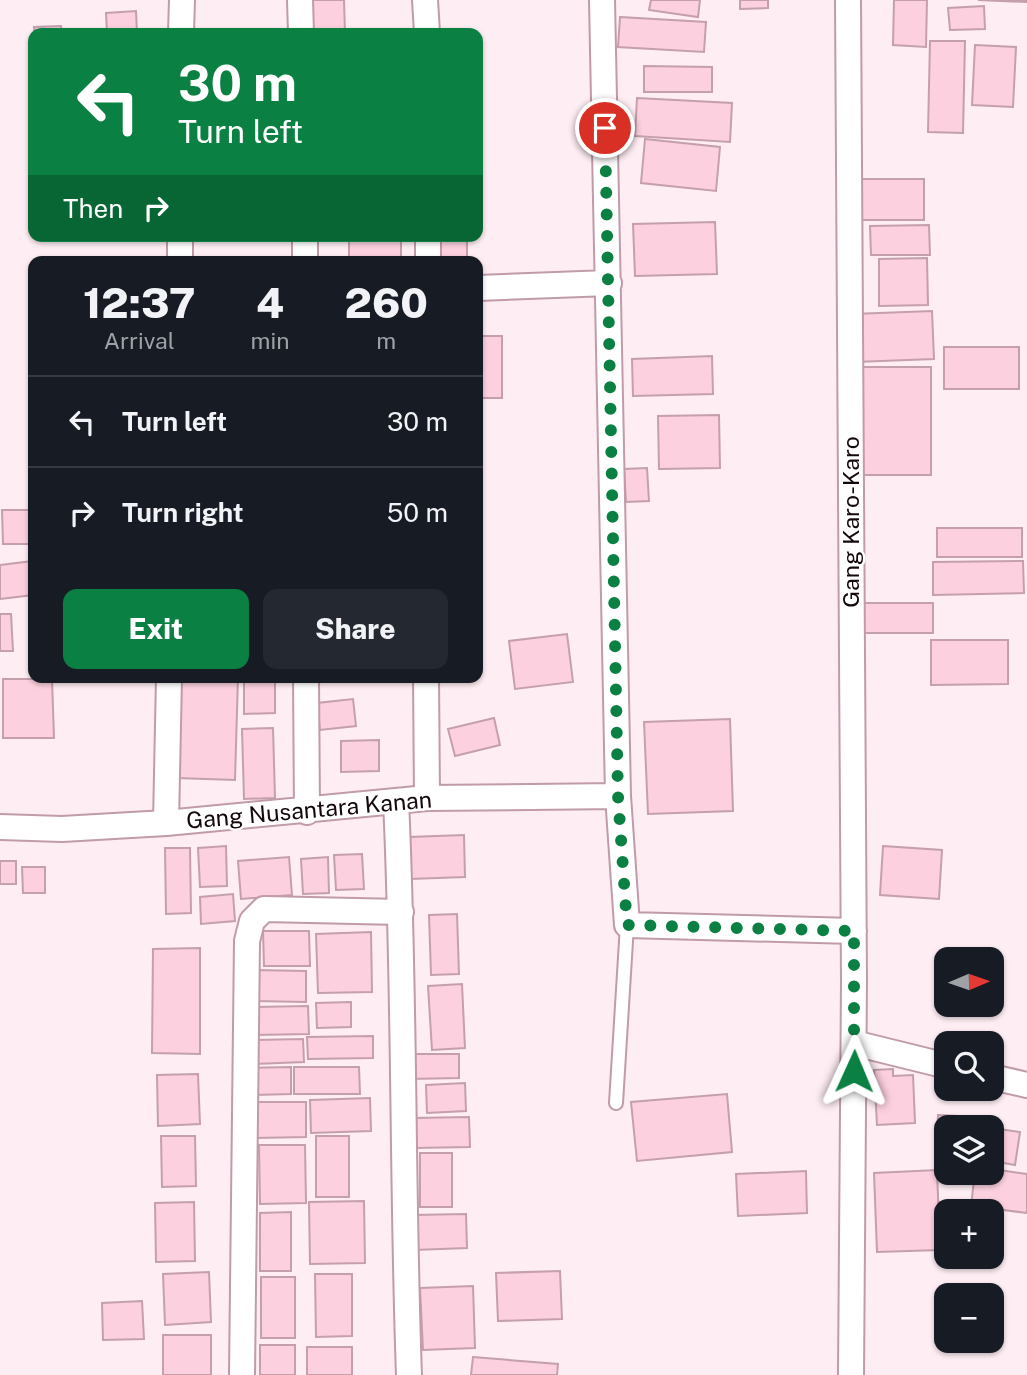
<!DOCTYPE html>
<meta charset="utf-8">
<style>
:root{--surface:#171b24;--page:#242831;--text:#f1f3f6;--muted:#9ea1a6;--line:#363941;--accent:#0b8043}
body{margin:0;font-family:"Public Sans",sans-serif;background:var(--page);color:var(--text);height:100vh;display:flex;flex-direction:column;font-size:26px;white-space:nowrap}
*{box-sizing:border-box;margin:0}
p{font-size:23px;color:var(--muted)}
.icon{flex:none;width:38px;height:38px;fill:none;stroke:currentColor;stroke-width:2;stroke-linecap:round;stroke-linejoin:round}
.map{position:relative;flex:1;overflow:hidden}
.side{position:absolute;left:28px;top:256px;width:455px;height:427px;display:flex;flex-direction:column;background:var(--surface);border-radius:14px;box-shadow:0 2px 5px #0004}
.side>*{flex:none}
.hud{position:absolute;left:28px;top:28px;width:455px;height:214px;border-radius:14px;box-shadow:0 2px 5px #0004;background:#0b8043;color:#fff;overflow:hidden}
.needle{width:46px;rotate:88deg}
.tools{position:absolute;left:934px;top:947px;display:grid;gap:14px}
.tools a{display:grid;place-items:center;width:70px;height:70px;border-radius:14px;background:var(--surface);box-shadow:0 2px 5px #0004;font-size:35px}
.pin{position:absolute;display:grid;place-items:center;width:60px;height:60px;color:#fff;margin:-30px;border:4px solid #fff;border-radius:50%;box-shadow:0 2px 7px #0007}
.me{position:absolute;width:77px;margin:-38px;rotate:1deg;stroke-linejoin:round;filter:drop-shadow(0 0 5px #0008)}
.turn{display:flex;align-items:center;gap:24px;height:147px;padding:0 35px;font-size:32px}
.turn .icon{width:91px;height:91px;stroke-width:2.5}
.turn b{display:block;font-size:49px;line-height:60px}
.then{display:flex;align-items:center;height:66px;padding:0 35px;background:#0003;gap:14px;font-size:26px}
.eta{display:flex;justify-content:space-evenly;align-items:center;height:119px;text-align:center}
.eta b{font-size:42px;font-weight:800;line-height:49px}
.action{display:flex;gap:14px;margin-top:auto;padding:14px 35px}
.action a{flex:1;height:80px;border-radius:14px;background:var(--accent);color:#fff;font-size:28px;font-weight:800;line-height:80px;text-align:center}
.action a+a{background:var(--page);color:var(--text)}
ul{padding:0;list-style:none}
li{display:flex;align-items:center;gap:21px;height:91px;padding:0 35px;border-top:2px solid var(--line)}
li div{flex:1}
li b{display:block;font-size:26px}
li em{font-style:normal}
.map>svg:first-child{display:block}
</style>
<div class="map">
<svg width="1027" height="1375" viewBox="0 0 1027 1375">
<rect width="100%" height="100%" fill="#feedf3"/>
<path fill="#fcd0df" stroke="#c59fac" stroke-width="2" d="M305 0H344L345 33H306Z
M651 0H700L698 17 649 10Z
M740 0H768V8L740 9Z
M894 0H927L926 47 893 45Z
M978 0H1027V2Z
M984 6 985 29 950 30 948 8Z
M136 11 137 33H107L106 13Z
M620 17 706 22 704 52 618 47Z
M61 26 62 33H35L34 27Z
M930 41H965L963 133 928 132Z
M478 42H481L478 134Z
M975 45 1016 47 1013 107 972 105Z
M644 66 712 67V92H644Z
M637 98 732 103 730 142 635 136Z
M645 139 720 147 716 191 641 183Z
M852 179H924V220H852Z
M715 222 717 274 635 276 633 224Z
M929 225 930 255H871L870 226Z
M349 236H401V257L349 258Z
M432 236H467V261H433Z
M927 258 928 305 879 306V259Z
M932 311 934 359 855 362 853 314Z
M478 336H502V398H478Z
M944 347H1019V389H944Z
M712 356 713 394 633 396 632 359Z
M860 367H931V475H861Z
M719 415 720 468 659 469 658 416Z
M647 468 649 501 626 502 624 469Z
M2 510H33V544H3Z
M937 528H1022V557H937Z
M33 561V595L0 599V565Z
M1023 561 1024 593 933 595V562Z
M858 603H933V633H858Z
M0 614H11L13 651H0Z
M567 634 573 682 515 689 509 641Z
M931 640H1008V684L931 685Z
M179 677H238L235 780 176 778Z
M244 677H275V713L244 714Z
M3 679H52L54 738H3Z
M353 699 356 726 320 730 317 703Z
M494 718 500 745 455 756 448 729Z
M730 719 733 811 648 814 644 722Z
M273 728 275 798 244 799 242 729Z
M379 740V771L341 772V741Z
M464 835 465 877 410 879 409 837Z
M226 846 227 886 200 887 198 848Z
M883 846 942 850 939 899 880 895Z
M165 848H190L191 913 166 914Z
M362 854 364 889 336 890 334 855Z
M289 857 292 895 241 899 238 861Z
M328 857 329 893 303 894 301 859Z
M0 861H16V884H0Z
M22 867H45V893H23Z
M233 894 235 921 201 924 200 897Z
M457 914 459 974 431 975 429 915Z
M263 931H309L310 966H264Z
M371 932 372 992 318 993 316 934Z
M200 948V1054L152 1053 153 949Z
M254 970 306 971V1002L253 1001Z
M462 984 465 1048 432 1050 428 986Z
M351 1002V1027L317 1028 316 1003Z
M308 1006 309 1034 254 1035 253 1007Z
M373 1036V1058L308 1059 307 1037Z
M303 1039 304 1062 253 1064 252 1040Z
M409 1054H459V1078L409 1079Z
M291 1067V1094L249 1095 248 1068Z
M294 1067H359L360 1094H294Z
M893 1069V1076L913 1075 915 1123 877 1125 874 1070Z
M198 1074 200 1124 158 1126 157 1075Z
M465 1083 466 1111 427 1113 426 1085Z
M727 1094 732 1152 637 1161 631 1102Z
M370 1098 371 1131 311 1133 310 1100Z
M252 1102H306V1137L253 1138Z
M938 1115 958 1116V1127H947V1165H936Z
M469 1117 470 1147 414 1148 413 1118Z
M992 1128 1020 1132 1015 1165 992 1161Z
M161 1136H195L196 1186 162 1187Z
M316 1136H349V1197H316Z
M259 1145H305L306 1203 260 1204Z
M420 1153H452V1207H420Z
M992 1169 1027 1174V1213L971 1206 975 1172H992Z
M937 1170 940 1250 877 1252 874 1173Z
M806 1171 807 1213 738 1216 736 1174Z
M364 1201 365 1263 310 1264 309 1202Z
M194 1202 195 1261 156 1262 155 1203Z
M291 1212V1271H260V1213Z
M466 1214 467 1248 414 1250 413 1215Z
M560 1271 562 1319 498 1321 496 1273Z
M209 1272 211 1322 165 1325 163 1274Z
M315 1274H352V1336L316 1337Z
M261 1277H295V1338H261Z
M473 1286 475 1348 423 1350 420 1288Z
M142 1301 144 1339 103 1340 102 1303Z
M163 1335H211V1375H163Z
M260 1345H295V1375H260Z
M307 1347H352V1375H307Z
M473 1357 558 1364 557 1375H471Z"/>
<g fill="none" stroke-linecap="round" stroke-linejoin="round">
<defs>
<path id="service" d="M616 1103 627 925"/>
<path id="minor" d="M300 0 301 33
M425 0 427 33
M602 0 618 796 627 925 854 931
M848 0 854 981 851 1375
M181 33 182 0
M305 236V261
M180 261V236
M428 261V236
M478 288 609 283
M306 677 307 812
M426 677 427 798
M396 801C405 992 402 1184 409 1375
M166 823 169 677
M0 827 62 829 166 823 427 798 618 796
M854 1043 947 1066
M992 1077 1027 1085
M242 1375 247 941 252 921 264 909 401 912"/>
</defs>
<use href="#service" stroke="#c19ba8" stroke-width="16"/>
<use href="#minor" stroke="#c19ba8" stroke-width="28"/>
<use href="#service" stroke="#fff" stroke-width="12"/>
<use href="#minor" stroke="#fff" stroke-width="24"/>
</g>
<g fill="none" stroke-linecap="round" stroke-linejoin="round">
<path stroke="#0b8043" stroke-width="12" stroke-dasharray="0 21.6" d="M605 128 618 796 627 925 854 931V1071"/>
</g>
<g text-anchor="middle" stroke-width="5" stroke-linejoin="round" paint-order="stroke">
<g font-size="23" fill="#15080d" stroke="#fff">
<text transform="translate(851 522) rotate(-90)" y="8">Gang Karo-Karo</text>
<text transform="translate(309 810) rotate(-5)" y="8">Gang Nusantara Kanan</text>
</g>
</g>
</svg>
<div class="tools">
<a><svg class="needle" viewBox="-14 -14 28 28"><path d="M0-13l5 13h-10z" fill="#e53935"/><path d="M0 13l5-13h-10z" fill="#9ea1a6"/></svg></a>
<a><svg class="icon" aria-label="search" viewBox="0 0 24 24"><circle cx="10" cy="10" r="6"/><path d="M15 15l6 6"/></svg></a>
<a><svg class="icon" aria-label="layers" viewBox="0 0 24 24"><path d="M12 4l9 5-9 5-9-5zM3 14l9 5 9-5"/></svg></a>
<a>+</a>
<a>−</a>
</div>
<div class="pin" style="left:605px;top:128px;background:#d93025"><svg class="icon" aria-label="arrive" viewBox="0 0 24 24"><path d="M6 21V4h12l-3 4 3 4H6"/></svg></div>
<svg class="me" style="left:854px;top:1071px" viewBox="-20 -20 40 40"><path d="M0-17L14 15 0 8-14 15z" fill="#0b8043" stroke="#fff" stroke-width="4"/></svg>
<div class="hud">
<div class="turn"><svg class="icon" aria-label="left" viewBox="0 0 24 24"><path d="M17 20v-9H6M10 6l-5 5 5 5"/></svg><div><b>30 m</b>Turn left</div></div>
<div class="then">Then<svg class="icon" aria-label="right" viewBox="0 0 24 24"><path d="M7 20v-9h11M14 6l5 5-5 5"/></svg></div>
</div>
<section class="side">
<div class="eta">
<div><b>12:37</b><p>Arrival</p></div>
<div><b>4</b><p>min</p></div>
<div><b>260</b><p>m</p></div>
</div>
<ul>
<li><svg class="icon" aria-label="left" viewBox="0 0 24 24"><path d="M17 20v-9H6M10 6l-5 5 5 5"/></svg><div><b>Turn left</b></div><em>30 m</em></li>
<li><svg class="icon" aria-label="right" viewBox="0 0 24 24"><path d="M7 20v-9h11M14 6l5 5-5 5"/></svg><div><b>Turn right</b></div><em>50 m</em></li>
</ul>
<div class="action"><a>Exit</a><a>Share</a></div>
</section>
</div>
